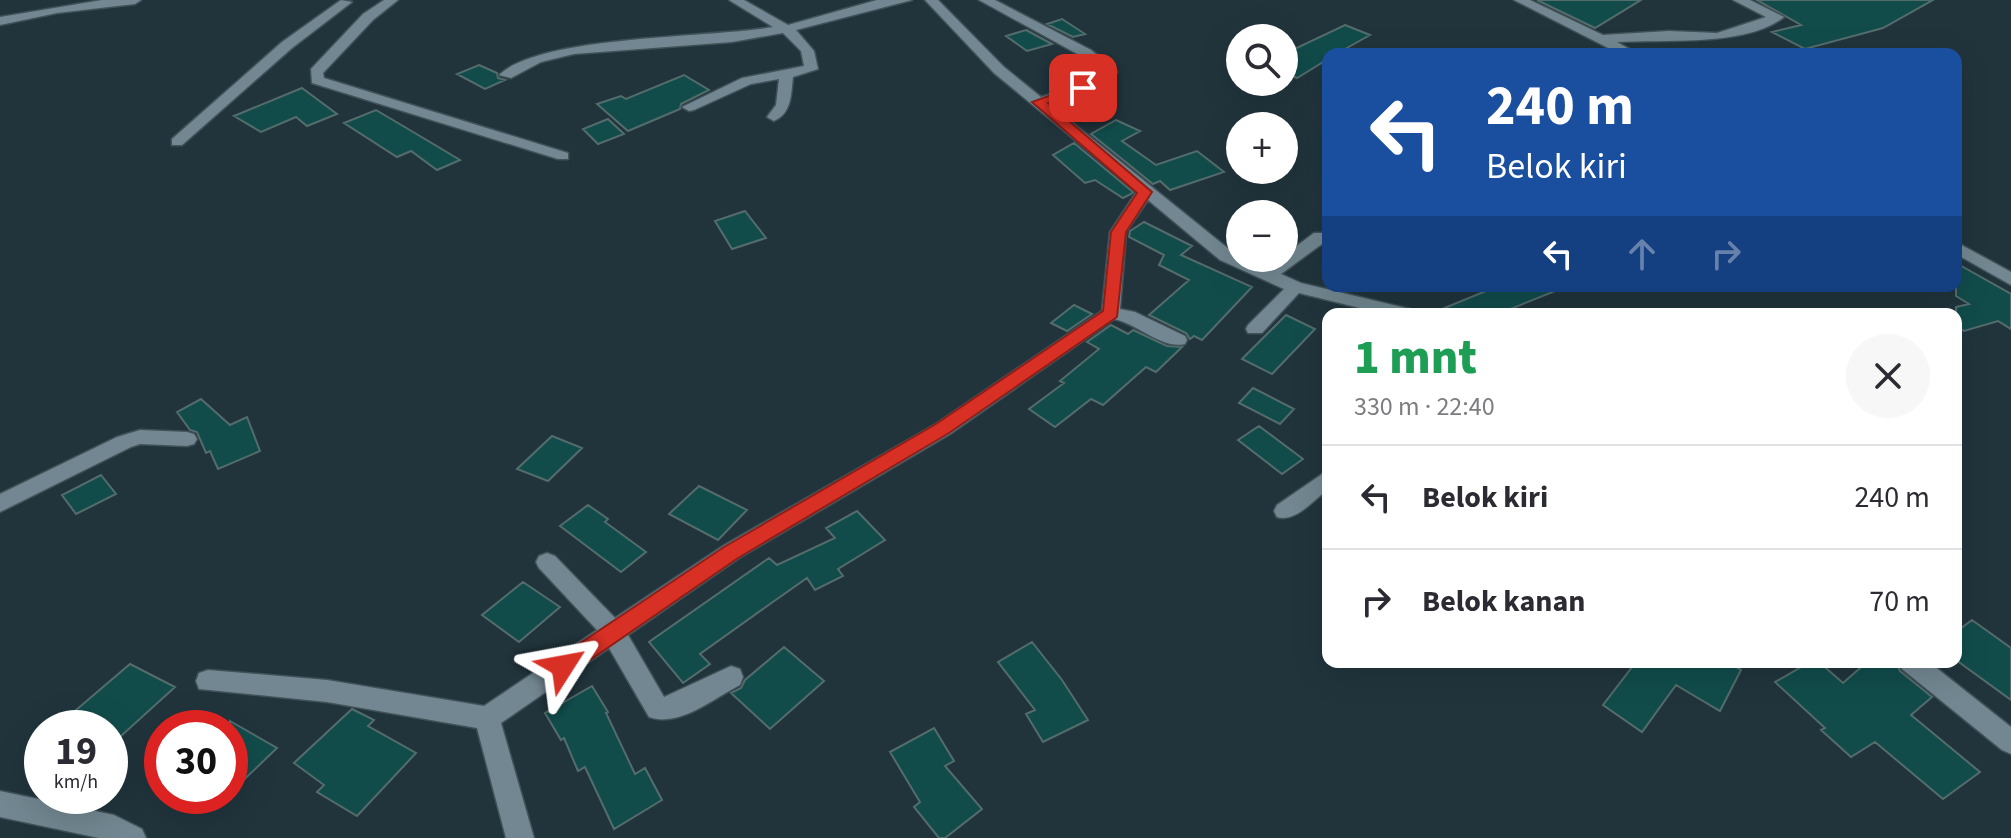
<!DOCTYPE html>
<html lang="id">
<meta charset="utf-8">
<style>
:root{--surface:#fff;--page:#f7f7f7;--text:#2b2b33;--muted:#7c7c81;--line:#e1e1e2}
body{margin:0;font-family:"Source Sans 3",sans-serif;background:var(--page);color:var(--text);height:100vh;display:flex;flex-direction:column;font-size:30px;white-space:nowrap}
*{box-sizing:border-box;margin:0}
p{font-size:26px;color:var(--muted)}
.icon{flex:none;width:44px;height:44px;fill:none;stroke:currentColor;stroke-width:2;stroke-linecap:round;stroke-linejoin:round}
.map{position:relative;flex:1;overflow:hidden}
.drawer{position:absolute;left:1322px;top:308px;width:640px;height:360px;display:flex;flex-direction:column;background:var(--surface);border-radius:16px;box-shadow:0 8px 32px #0002}
.drawer>*{flex:none}
.banner{position:absolute;left:1322px;top:48px;width:640px;height:244px;border-radius:16px;box-shadow:0 8px 32px #0002;background:#1a4fa0;color:#fff;overflow:hidden}
.buttons{position:absolute;left:1226px;top:24px;display:grid;gap:16px}
.buttons a{display:grid;place-items:center;width:72px;height:72px;border-radius:50%;background:var(--surface);box-shadow:0 8px 32px #0002;font-size:40px}
.speed{position:absolute;left:24px;top:710px;display:flex;gap:16px;font-size:40px;font-weight:700;text-align:center}
.speed>*{display:grid;place-content:center;width:104px;height:104px;border-radius:50%;background:var(--surface);box-shadow:0 8px 32px #0002;line-height:1}
.speed small{font-size:20px;font-weight:400}
.speed .limit{border:12px solid #d22;background:#fff;color:#111}
.pin{position:absolute;display:grid;place-items:center;width:68px;height:68px;color:#fff;margin:-34px;border-radius:16px;box-shadow:0 4px 12px #0006}
.me{position:absolute;width:88px;margin:-44px;rotate:56deg;stroke-linejoin:round;filter:drop-shadow(0 0 6px #0008)}
.turn{display:flex;align-items:center;gap:28px;height:168px;padding:0 32px;font-size:36px}
.turn .icon{width:104px;height:104px;stroke-width:2.5}
.turn b{display:block;font-size:56px;line-height:68px}
.lanes{display:flex;align-items:center;height:76px;padding:0 32px;background:#0003;justify-content:center;gap:40px;direction:ltr}
.lanes .off{opacity:.35}
.round{display:grid;place-items:center;flex:none;width:84px;height:84px;border-radius:42px;background:var(--page)}
.overview{display:flex;align-items:center;justify-content:space-between;height:136px;padding:0 32px}
h1{font-size:48px;font-weight:800;line-height:60px;color:#1e9e55}
ul{padding:0;list-style:none}
li{display:flex;align-items:center;gap:24px;height:104px;padding:0 32px;border-top:2px solid var(--line)}
li div{flex:1}
li b{display:block;font-size:30px}
li em{font-style:normal}
.map>svg:first-child{display:block}
</style>
<div class="map">
<svg width="2011" height="838" viewBox="0 0 2011 838">
<rect width="100%" height="100%" fill="#21343c"/>
<path fill="#114c4b" stroke="#546c6c" stroke-width="2" d="M1537 0H1641L1595 28Z
M1757 0H1933L1883 28 1805 49 1772 32 1801 25Z
M1062 19 1085 34 1073 37 1047 24Z
M1345 25 1370 35 1336 54H1328V59L1297 78 1284 72V54Z
M1026 30 1052 44 1027 51 1006 36Z
M479 65 497 73 498 78 505 80 485 89 457 74Z
M684 75 709 90 681 104 680 109 628 131 597 104 621 96 626 99Z
M302 88 337 114 307 126 296 117 261 132 234 116Z
M376 110 430 142 460 160 437 170 411 151 397 157 344 123Z
M608 119 624 134 598 144 583 129Z
M1116 120 1140 131 1122 141 1156 165 1197 151 1224 172 1170 190 1160 181 1153 184 1091 134Z
M1074 143 1133 192 1131 194 1123 198 1095 180 1085 183 1053 155Z
M745 211 766 238 732 249 715 221Z
M1144 222 1192 246 1181 255 1252 287 1202 340 1194 336 1190 339 1186 333 1149 315 1189 280 1159 265 1164 255 1129 237 1130 231Z
M1956 263 2011 294V329L1998 321 1964 331 1956 325V307L1969 304 1956 296Z
M1498 286 1565 287 1498 314H1430Z
M1074 305 1092 314 1067 331 1051 323Z
M1286 315 1315 329 1272 374 1242 359Z
M1111 325 1128 334 1133 330 1167 346 1182 347 1156 372 1146 367 1103 405 1091 399 1055 427 1029 409 1064 383 1060 381 1099 349 1087 342Z
M1253 388 1294 409 1280 424 1239 403Z
M201 399 230 425 247 417 260 451 218 469 210 451 206 453 197 432 190 430 177 412Z
M1259 426 1303 459 1282 474 1238 440Z
M552 436 582 448 548 481 517 469Z
M101 475 116 494 76 514 62 495Z
M699 486 747 510 718 540 669 514Z
M588 505 608 519 605 522 646 552 621 572 560 526Z
M857 511 885 540 838 569 843 576 815 590 807 578 770 604 700 654 710 664 683 683 649 642 769 558 777 565 835 538 826 528Z
M523 582 560 607 519 642 482 615Z
M1972 620 2011 648V700L1956 660V632Z
M1032 642 1062 680 1088 720 1043 742 1026 714 1035 710 998 662Z
M784 647 824 681 770 729 731 693 741 688 745 680Z
M1636 662H1727L1741 670 1720 711 1676 685 1642 732 1603 705Z
M1810 662H1819L1843 683 1867 662H1896L1900 671 1932 697 1911 715 1980 772 1943 799 1875 742 1851 757 1821 730 1825 728 1775 682Z
M130 664 175 687 110 746V728H55Z
M592 686 608 712 606 713 635 774 645 768 662 800 614 829 585 767 578 771 564 738 561 740 545 713Z
M352 709 374 720 368 726 416 753 357 816 317 792 324 785 294 763Z
M230 721 277 748 230 793Z
M934 728 954 761 945 766 982 809 945 838H939L914 807 920 802 890 752Z"/>
<g fill="none" stroke-linecap="round" stroke-linejoin="round">
<defs>
<path id="minor" d="M102 0H141L135 4 57 13 0 25V17Z
M341 0 352 2 292 48 182 145H172V139L282 42Z
M384 0H398L373 20 323 73 324 78 568 153V159H558L312 83 311 69 363 14Z
M729 0H744L788 25 877 0H912L796 30 814 51 818 69 793 77C791 94 792 113 774 121L767 117 776 105 779 79 751 84 694 110 689 111 682 107 742 78 804 66 801 51 783 33 732 42 574 54 541 62 511 78 499 75C540 35 710 38 773 27Z
M925 0H938L1004 67 1041 97 1098 79 1102 73 1081 56 979 0H995L1091 50 1115 69 1117 72 1108 85 1049 104 1240 258 1267 268 1314 233H1326V241L1281 274 1301 283 1414 310 1417 314H1384L1299 293 1262 333H1248L1246 329 1248 325 1284 289 1220 260 1148 200 1126 232 1120 309 1135 312 1185 336 1187 340 1185 344C1163 350 1136 323 1114 319L950 434 739 558 628 635 664 697 731 666 740 669 743 677 740 685C714 698 679 728 649 717L609 648 501 723 534 838H506L477 728 327 702 199 689 196 681 199 673 208 670 327 680 484 706 597 630 539 568 536 562 539 556 547 553 555 556 615 618 723 546 936 424 1102 311 1110 232 1137 191 994 73Z
M1514 0H1530L1603 35 1669 31 1717 33 1766 17 1733 0H1750L1784 17C1746 47 1665 39 1617 42L1638 54H1620Z
M1956 242 2011 272V285L1956 254Z
M140 430 187 432 194 434 197 439 194 444 187 446 140 444 131 447 0 512V494L117 437Z
M1328 470V489C1314 500 1295 523 1277 517L1274 511 1277 505Z
M1899 662H1929L2011 727V754L2002 750 1902 669Z
M0 791 114 815 142 829 146 838H99L0 817Z"/>
</defs>
<use href="#minor" stroke="#405158" stroke-width="3"/>
<use href="#minor" fill="#728791" fill-rule="evenodd"/>
</g>
<path fill="#d93025" stroke="#8d1f18" stroke-width="2" d="M1078 85 1089 88 1048 103 1152 192 1126 232 1117 317 949 433 738 558 571 673 563 676 555 673 552 666 555 660 724 547 936 424 1103 311 1111 232 1137 193 1032 102Z"/>
</svg>
<div class="buttons">
<a><svg class="icon" aria-label="search" viewBox="0 0 24 24"><circle cx="10" cy="10" r="6"/><path d="M15 15l6 6"/></svg></a>
<a>+</a>
<a>−</a>
</div>
<div class="speed"><div>19<small>km/h</small></div><div class="limit">30</div></div>
<div class="pin" style="left:1083px;top:88px;background:#d93025"><svg class="icon" aria-label="arrive" viewBox="0 0 24 24"><path d="M6 21V4h12l-3 4 3 4H6"/></svg></div>
<svg class="me" style="left:563px;top:666px" viewBox="-20 -20 40 40"><path d="M0-17L14 15 0 8-14 15z" fill="#d93025" stroke="#fff" stroke-width="4"/></svg>
<div class="banner">
<div class="turn"><svg class="icon" aria-label="left" viewBox="0 0 24 24"><path d="M17 20v-9H6M10 6l-5 5 5 5"/></svg><div><b>240 m</b>Belok kiri</div></div>
<div class="lanes"><svg class="icon" aria-label="left" viewBox="0 0 24 24"><path d="M17 20v-9H6M10 6l-5 5 5 5"/></svg><svg class="icon off" aria-label="ahead" viewBox="0 0 24 24"><path d="M12 20V5M6 11l6-6 6 6"/></svg><svg class="icon off" aria-label="right" viewBox="0 0 24 24"><path d="M7 20v-9h11M14 6l5 5-5 5"/></svg></div>
</div>
<section class="drawer">
<div class="overview"><div><h1>1 mnt</h1><p>330 m · 22:40</p></div><a class="round"><svg class="icon" aria-label="close" viewBox="0 0 24 24"><path d="M6 6l12 12M18 6L6 18"/></svg></a></div>
<ul>
<li><svg class="icon" aria-label="left" viewBox="0 0 24 24"><path d="M17 20v-9H6M10 6l-5 5 5 5"/></svg><div><b>Belok kiri</b></div><em>240 m</em></li>
<li><svg class="icon" aria-label="right" viewBox="0 0 24 24"><path d="M7 20v-9h11M14 6l5 5-5 5"/></svg><div><b>Belok kanan</b></div><em>70 m</em></li>
</ul>
</section>
</div>
